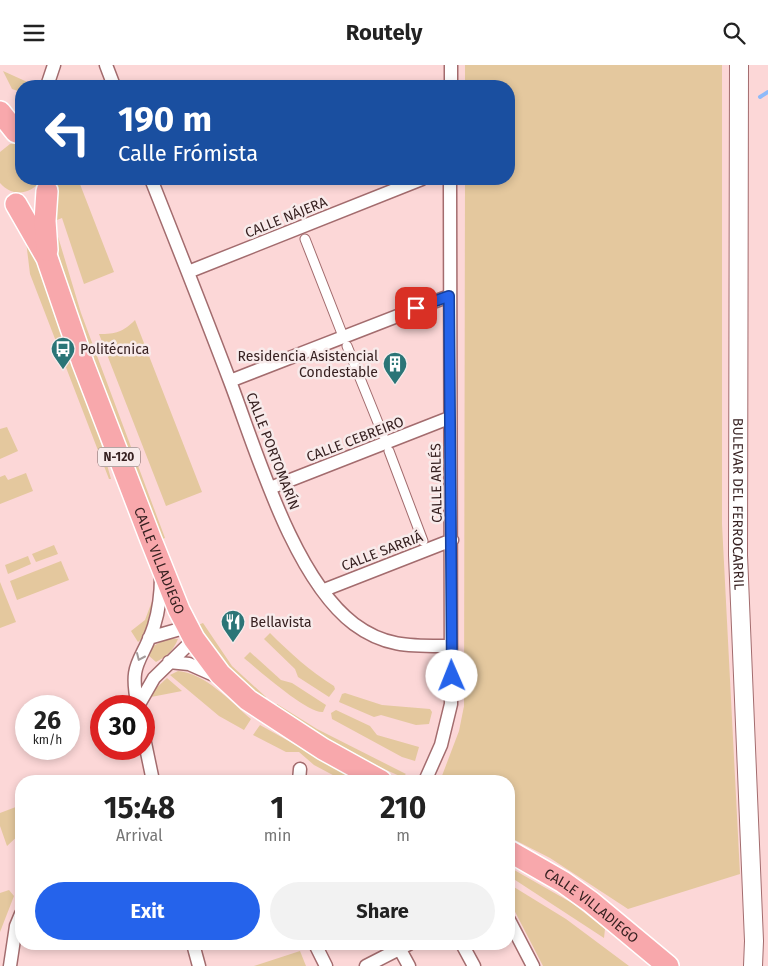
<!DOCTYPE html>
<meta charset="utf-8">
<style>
:root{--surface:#fff;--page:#f2f2f2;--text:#222;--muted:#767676;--accent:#2563eb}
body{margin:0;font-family:"Fira Sans",sans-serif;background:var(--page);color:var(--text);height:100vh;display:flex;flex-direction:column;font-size:19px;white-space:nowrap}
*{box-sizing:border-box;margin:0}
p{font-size:16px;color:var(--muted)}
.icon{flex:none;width:28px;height:28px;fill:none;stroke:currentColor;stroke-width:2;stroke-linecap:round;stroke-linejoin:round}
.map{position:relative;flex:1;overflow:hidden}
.drawer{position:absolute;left:15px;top:710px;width:500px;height:175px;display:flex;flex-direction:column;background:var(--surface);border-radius:20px;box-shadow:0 2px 8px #0003}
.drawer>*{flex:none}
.guide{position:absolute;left:15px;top:15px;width:500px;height:105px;border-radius:20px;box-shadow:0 2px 8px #0003;background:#1a4fa0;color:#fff;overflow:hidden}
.speed{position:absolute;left:15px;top:630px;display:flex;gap:10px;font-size:25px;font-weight:700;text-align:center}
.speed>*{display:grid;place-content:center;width:65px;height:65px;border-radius:50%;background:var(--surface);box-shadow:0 2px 8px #0003;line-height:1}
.speed small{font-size:12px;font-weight:400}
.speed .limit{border:8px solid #d22;background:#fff;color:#111}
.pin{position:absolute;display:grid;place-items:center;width:42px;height:42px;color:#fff;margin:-21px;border-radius:10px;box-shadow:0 2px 8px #0006}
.me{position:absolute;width:55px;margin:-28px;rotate:359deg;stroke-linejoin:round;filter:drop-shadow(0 0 4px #0008)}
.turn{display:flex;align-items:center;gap:18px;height:105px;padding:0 20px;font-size:22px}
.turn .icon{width:65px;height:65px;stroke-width:2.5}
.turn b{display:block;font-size:35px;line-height:42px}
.eta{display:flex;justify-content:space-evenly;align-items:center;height:85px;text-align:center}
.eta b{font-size:30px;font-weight:700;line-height:35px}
.action{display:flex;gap:10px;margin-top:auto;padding:10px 20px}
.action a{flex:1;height:58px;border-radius:30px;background:var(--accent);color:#fff;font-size:20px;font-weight:700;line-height:58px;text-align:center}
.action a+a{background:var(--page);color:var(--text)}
header{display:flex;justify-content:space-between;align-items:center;height:65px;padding:0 20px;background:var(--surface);font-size:22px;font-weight:700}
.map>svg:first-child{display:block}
</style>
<header><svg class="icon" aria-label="menu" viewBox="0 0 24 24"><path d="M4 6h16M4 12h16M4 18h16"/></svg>Routely<svg class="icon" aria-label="search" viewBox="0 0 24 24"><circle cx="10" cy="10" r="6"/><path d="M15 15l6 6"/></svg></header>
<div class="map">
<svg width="768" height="901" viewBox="0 0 768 901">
<rect width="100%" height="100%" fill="#fcd7d7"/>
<path fill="#e4c89e" d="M465 0H722V459L740 809 628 844 550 793 509 772V716H440L459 666 464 641 465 114H509V21H465Z
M3 6 34 20 33 21H21V27L12 24Z
M21 77V114H42C32 129 13 133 0 118V87L10 79Z
M60 114H78L114 207 84 219 62 153 52 157 55 128Z
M56 165 81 248 165 473 160 475 78 257 52 167Z
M30 175 97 364 111 414H109L30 209 26 176Z
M135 255 202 427 166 441 99 269C116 269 123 267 135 255Z
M7 362 18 386 0 394V364Z
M26 408 33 426 0 439V412L5 410 8 415Z
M54 480 58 489 36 497 32 489Z
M28 491 31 499 8 509 5 500Z
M61 496 69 515 17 535 10 516Z
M0 517 16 557 0 563Z
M154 531C151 544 150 569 138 577L131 566 145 555Z
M203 558 232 601 266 632 264 636C238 613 216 591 198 560Z
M270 568C290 588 310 606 334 621L335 624 329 632 298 612 295 604 264 574Z
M169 573 178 574C173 586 167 591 156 597L148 590 153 581Z
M250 587 281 615 292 618 326 640 323 647C308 649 257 604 244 593Z
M178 606C205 608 231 637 251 654L244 665 219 651 170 610Z
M167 613 182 626 151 632 153 626Z
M345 628 382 640 430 644 432 647 429 659 416 660 381 650 374 652 339 637 342 629Z
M277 639 317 664 406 709 402 712C357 693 315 668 274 644Z
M336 645 370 661 377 670 419 682 415 696 402 692 332 654 331 648Z
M260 660 360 716H344L314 700 299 687H286L253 670Z
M21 740V768L7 781 0 761V748Z
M509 802 572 838 605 864 604 873 509 811Z
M509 819 566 854 629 901H543L509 835Z
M9 825 14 831 0 867V828Z
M300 886 306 901H254Z"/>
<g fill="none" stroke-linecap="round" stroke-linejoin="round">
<path stroke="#8fbaf9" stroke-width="4" d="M760 32 768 27"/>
<defs>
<path id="pedestrian" d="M305 174 341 266
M347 281 383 370
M389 386 423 476"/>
<path id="minor" d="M106 0 114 21
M451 0V21
M47 21 54 0
M151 114C178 182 205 250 231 319 257 388 294 514 354 559 386 583 413 581 451 581
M188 207 422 114
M230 316 449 231
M270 423 449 353
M324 525 452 475
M149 573 187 562
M169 597 189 599 216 611
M138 641C128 596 142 598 154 561 159 545 161 528 161 511
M138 641 154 613 194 574
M144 673 153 716
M299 716 300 704
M425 716 441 680 451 639 450 114
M509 855 533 901
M193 879 199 901
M315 879 326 901
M397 879 409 901
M462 879 474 901
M10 901 16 861 21 849
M366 901 409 879"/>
<g id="secondary">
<path id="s1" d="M739 0 738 490 754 876 753 901"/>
</g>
<g id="trunk">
<path d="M0 47 16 67"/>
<path id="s2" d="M16 139 47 193 83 298 151 475 179 545 194 574 220 609 248 635 323 684 381 716"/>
<path d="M47 185 45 156 47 126"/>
<path id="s3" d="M509 786 563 817 591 837 668 901"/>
</g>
</defs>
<use href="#pedestrian" stroke="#a36c6e" stroke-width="11"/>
<use href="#minor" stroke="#a36c6e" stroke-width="15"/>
<use href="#secondary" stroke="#a36c6e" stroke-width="20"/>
<use href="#trunk" stroke="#fff" stroke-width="24"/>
<use href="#pedestrian" stroke="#fff" stroke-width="9"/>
<use href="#minor" stroke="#fff" stroke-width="12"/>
<use href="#secondary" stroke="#fff" stroke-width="18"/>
<use href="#trunk" stroke="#f8a8ac" stroke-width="21"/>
</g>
<defs><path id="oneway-chevron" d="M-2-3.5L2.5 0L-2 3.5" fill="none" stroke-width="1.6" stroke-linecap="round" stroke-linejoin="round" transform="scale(1.25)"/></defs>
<use stroke="#a59b9b" href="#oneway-chevron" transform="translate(140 592) rotate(114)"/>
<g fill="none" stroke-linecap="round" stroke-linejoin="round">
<defs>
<path id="route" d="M416 243 449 231 452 611"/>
</defs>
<use href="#route" stroke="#184099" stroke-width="12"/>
<use href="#route" stroke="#2563eb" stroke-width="9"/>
</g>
<defs>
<symbol id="bus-pin" viewBox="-11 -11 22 30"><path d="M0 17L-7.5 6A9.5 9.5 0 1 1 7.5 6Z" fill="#2b7577" stroke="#f8ebeb"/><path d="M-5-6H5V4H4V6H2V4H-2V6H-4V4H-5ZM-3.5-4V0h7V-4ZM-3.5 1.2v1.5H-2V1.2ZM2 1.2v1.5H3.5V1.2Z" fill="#fff"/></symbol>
<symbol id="building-pin" viewBox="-11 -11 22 30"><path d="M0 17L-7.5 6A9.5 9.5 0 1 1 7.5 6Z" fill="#2b7577" stroke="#f8ebeb"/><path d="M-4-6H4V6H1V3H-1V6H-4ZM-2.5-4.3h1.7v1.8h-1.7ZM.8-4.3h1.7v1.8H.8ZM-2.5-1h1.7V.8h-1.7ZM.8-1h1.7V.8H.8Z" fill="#fff"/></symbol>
<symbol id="restaurant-pin" viewBox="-11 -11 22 30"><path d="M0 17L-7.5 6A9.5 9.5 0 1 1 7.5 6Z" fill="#2b7577" stroke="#f8ebeb"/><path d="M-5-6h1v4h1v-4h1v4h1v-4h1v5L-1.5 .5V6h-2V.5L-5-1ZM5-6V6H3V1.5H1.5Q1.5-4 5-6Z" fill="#fff"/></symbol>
</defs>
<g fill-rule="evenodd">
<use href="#bus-pin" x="49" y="270" width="28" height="38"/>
<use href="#building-pin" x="381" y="285" width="28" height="38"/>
<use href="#restaurant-pin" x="219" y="543" width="28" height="38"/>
</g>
<g text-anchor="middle" stroke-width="5" stroke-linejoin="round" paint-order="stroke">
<rect fill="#f8ebeb" stroke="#715e5e" stroke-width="1" x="98" y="382.5" width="42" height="19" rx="4"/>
<g font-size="12" font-weight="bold" fill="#372121">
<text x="119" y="396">N-120</text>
</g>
<g font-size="14" fill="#372121" stroke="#f8ebeb">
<text transform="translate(286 152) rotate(-22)" y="5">CALLE NÁJERA</text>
<text transform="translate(355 374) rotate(-21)" y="5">CALLE CEBREIRO</text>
<text transform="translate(273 386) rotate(69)" y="5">CALLE PORTOMARÍN</text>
<text transform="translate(436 418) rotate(-91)" y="5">CALLE ARLÉS</text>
<text dy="5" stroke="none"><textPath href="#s1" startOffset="439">BULEVAR DEL FERROCARRIL</textPath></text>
<text transform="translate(382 486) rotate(-21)" y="5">CALLE SARRIÁ</text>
<text dy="5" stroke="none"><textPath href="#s2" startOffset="385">CALLE VILLADIEGO</textPath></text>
<text dy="5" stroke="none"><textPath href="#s3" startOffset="99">CALLE VILLADIEGO</textPath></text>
</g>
<g font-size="14" fill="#372121" stroke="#f8ebeb" text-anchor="start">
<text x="80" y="289">Politécnica</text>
<text x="378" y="296" text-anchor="end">Residencia Asistencial<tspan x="378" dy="16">Condestable</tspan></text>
<text x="250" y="562">Bellavista</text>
</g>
</g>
</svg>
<div class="speed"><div>26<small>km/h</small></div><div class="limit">30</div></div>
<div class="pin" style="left:416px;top:243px;background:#d93025"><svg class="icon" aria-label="arrive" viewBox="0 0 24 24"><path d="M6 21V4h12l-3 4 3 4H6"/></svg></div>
<svg class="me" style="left:452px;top:611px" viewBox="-20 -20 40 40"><circle r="19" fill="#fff"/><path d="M0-13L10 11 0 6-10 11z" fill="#2563eb"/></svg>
<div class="guide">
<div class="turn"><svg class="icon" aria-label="left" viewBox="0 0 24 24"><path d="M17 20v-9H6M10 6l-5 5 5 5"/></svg><div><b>190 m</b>Calle Frómista</div></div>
</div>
<section class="drawer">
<div class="eta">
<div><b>15:48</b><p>Arrival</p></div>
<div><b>1</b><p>min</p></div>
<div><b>210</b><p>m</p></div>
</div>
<div class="action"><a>Exit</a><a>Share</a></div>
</section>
</div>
